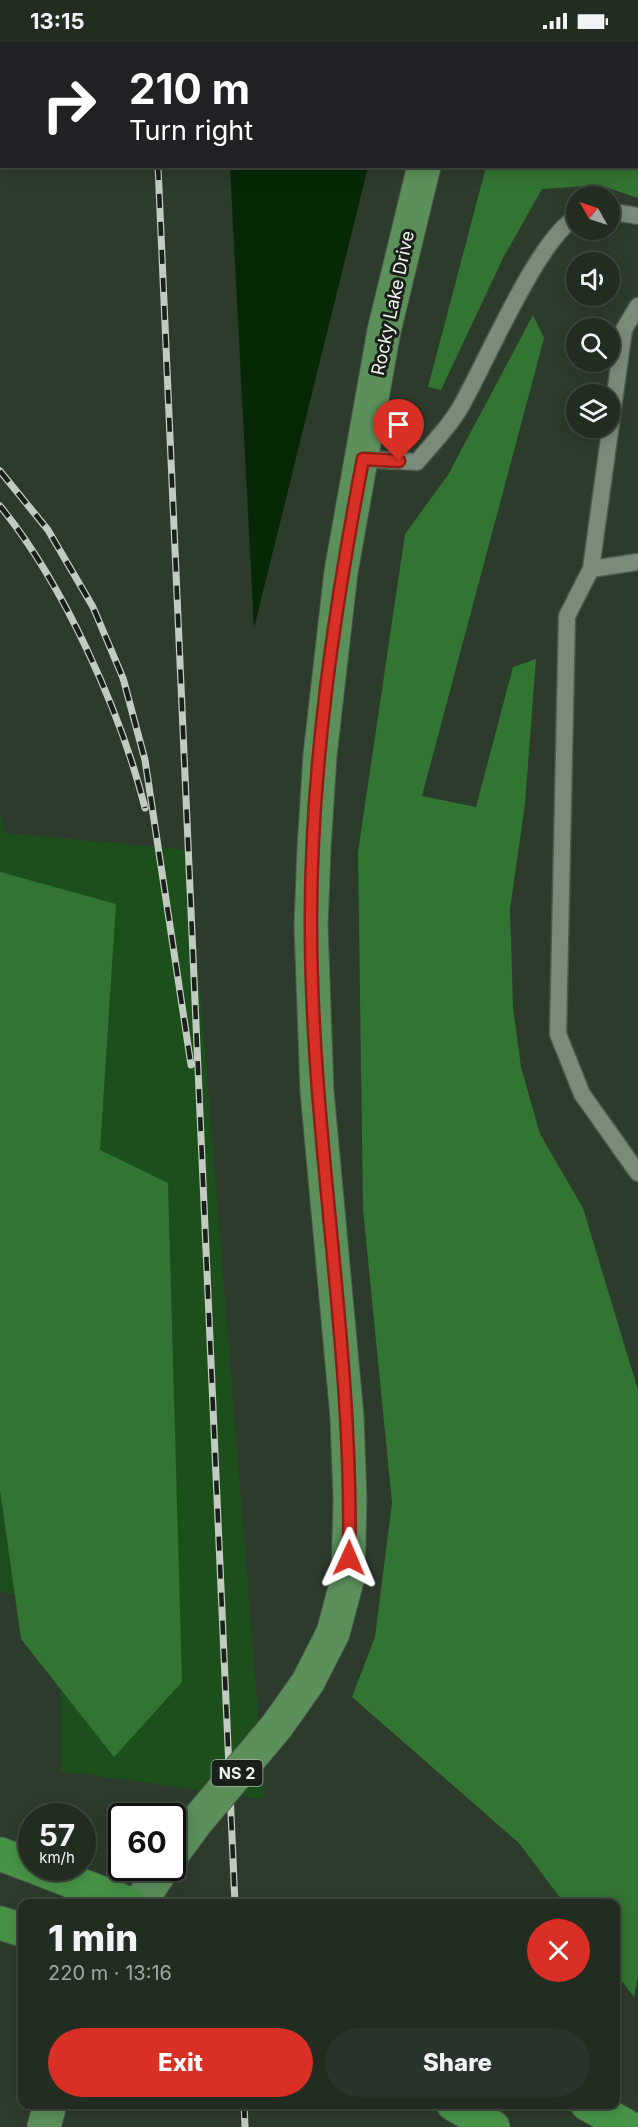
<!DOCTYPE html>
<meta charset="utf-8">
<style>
:root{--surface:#222c21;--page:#2a342a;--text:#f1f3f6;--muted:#a2a7a5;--line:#3f483f;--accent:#d93025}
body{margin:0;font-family:Inter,sans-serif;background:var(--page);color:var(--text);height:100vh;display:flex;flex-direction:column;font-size:22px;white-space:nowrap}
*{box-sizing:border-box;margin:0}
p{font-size:20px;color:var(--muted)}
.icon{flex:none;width:33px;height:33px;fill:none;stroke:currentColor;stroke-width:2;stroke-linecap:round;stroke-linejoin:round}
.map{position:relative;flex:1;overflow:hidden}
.drawer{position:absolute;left:18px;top:1857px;width:602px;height:210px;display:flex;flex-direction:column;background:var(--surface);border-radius:12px;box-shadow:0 3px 15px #0003,0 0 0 2px var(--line)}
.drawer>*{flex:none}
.banner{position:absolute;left:0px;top:0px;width:639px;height:126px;box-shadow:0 3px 15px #0003,0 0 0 2px var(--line);background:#202124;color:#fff;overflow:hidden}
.needle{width:39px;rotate:309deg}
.buttons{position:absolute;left:566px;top:144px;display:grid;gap:12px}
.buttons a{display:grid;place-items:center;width:54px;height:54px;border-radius:50%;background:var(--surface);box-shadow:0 3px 15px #0003,0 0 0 2px var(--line);font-size:30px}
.speed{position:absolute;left:18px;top:1761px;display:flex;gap:12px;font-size:30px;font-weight:700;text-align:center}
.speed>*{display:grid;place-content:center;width:78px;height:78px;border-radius:50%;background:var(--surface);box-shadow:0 3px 15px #0003,0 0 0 2px var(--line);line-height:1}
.speed small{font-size:15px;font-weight:400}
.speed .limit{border:3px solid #111;border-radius:9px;background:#fff;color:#111}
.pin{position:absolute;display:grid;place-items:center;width:51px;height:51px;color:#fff;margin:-62px -26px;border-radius:50% 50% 50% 0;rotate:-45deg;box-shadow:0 0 6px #0007}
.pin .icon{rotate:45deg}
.me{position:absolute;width:66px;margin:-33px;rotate:1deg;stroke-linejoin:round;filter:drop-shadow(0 0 4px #0008)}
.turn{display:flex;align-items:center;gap:21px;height:126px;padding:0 30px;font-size:27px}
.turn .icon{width:78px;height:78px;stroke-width:2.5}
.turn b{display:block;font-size:42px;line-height:51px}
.round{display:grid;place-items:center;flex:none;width:63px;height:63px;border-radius:32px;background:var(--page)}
.overview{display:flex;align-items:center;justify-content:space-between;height:102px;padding:0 30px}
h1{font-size:36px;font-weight:800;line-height:45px}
.primary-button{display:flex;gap:12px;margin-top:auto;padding:12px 30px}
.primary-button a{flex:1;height:69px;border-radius:36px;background:var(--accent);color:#fff;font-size:24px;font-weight:800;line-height:69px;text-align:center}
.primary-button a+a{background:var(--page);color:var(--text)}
.status{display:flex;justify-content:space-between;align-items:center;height:42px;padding:0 30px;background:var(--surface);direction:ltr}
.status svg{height:16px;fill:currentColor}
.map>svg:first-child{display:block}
</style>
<div class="status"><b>13:15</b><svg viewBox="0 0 49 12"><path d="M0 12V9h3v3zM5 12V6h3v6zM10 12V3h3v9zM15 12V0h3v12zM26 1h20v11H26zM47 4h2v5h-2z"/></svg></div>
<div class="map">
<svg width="638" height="2085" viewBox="0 0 638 2085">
<rect width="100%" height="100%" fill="#2d3b2c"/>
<path fill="#1d4f1d" d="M0 773 5 791 189 808 265 1757 61 1729 60 1564 0 1549Z"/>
<path fill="#327432" d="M519 0H638V156L599 143 542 147 503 216 441 348 428 345 486 125 638 124V2Z
M533 273 544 296 422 754 476 765 513 625 536 617 525 762 510 867 513 965 521 1025 540 1092 583 1166 638 1348V1934L634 1955 615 1930V1862L564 1861 519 1801 352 1655 375 1595 392 1461 363 1167 358 810 405 492 448 433Z
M0 830 116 862 100 1108 168 1141 182 1640 114 1715 21 1597 0 1448Z"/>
<path fill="#052906" d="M223 0H399L224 2Z
M230 125H368L254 586Z"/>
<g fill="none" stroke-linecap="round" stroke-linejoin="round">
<defs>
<path id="lane" d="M609 169 638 174
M638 264 624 287 591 527 567 574 558 992 582 1052 638 1131
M363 417 417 420C431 403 449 385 460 366 484 325 539 194 576 176
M591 527 638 520"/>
<path id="primary" d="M455 2V0
M277 1684 308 1640 333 1591 348 1535 350 1458 347 1375 317 1049 311 884 314 806 320 713 341 530 384 289 424 124
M172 1813 197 1779
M139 1862 163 1826
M44 2085 50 2062"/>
<path id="highway" d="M0 1812 32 1824
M37 1826 130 1862
M0 1881 22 1888
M453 2062 493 2085
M587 2062 628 2085"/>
</defs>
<use href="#lane" stroke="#4d594c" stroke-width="19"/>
<use href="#primary" stroke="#4d594c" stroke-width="35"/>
<use href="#highway" stroke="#4d594c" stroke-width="35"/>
<use href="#lane" stroke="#7b8b7a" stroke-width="16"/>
<use href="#primary" stroke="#5c905b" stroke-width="33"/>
<use href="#highway" stroke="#489447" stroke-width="33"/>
<defs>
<path id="rail" d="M153 0V2
M158 124 235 1862
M0 429 48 488 93 565 123 636 145 718 191 1023
M0 464C63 541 121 670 145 766
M244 2062 245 2085"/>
</defs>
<use href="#rail" stroke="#c1cbc0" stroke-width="7"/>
<use href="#rail" stroke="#1a2019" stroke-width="4.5" stroke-dasharray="14" stroke-linecap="butt"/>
<defs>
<path id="primary-bridge" d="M197 1779 277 1684"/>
</defs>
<use href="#primary-bridge" stroke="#4d594c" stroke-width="35" stroke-linecap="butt"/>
<use href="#primary-bridge" stroke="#5c905b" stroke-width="33"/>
</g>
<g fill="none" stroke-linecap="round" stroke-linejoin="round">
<defs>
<path id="route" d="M349 1516C354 1305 311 1096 311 885 310 730 334 569 363 417L399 419"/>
</defs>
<use href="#route" stroke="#8d1f18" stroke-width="15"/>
<use href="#route" stroke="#d93025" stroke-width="10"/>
</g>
<g text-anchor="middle" stroke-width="6" stroke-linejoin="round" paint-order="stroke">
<rect fill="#1a2019" stroke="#adb5ac" stroke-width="1.5" x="211.5" y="1718" width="51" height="26" rx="4.5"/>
<g font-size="16" font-weight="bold" fill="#ecf5eb">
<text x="237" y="1737">NS 2</text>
</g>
<g font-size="18" fill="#ecf5eb" stroke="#1a2019">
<text transform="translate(393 261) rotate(-78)" y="6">Rocky Lake Drive</text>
</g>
</g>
</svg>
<div class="buttons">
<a><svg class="needle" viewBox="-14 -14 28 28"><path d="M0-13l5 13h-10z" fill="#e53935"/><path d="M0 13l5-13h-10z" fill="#a2a7a5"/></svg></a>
<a><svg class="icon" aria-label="sound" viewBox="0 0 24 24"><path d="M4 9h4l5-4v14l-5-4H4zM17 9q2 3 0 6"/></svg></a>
<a><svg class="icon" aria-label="search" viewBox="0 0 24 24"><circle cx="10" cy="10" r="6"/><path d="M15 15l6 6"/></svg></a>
<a><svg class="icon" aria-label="layers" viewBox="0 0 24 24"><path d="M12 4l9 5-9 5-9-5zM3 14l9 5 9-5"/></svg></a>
</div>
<div class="speed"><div>57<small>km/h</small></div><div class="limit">60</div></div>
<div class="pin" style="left:399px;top:419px;background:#d93025"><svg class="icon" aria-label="arrive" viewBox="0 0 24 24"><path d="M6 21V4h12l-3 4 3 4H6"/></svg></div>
<svg class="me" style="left:349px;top:1516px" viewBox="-20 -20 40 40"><path d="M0-17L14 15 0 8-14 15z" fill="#d93025" stroke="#fff" stroke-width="4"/></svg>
<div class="banner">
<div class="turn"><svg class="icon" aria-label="right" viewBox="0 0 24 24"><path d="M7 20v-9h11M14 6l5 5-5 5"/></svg><div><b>210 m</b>Turn right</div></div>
</div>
<section class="drawer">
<div class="overview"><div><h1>1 min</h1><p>220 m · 13:16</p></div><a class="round" style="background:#d93025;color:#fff"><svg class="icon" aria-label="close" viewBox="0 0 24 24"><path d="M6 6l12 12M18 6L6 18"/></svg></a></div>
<div class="primary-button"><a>Exit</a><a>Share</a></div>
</section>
</div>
